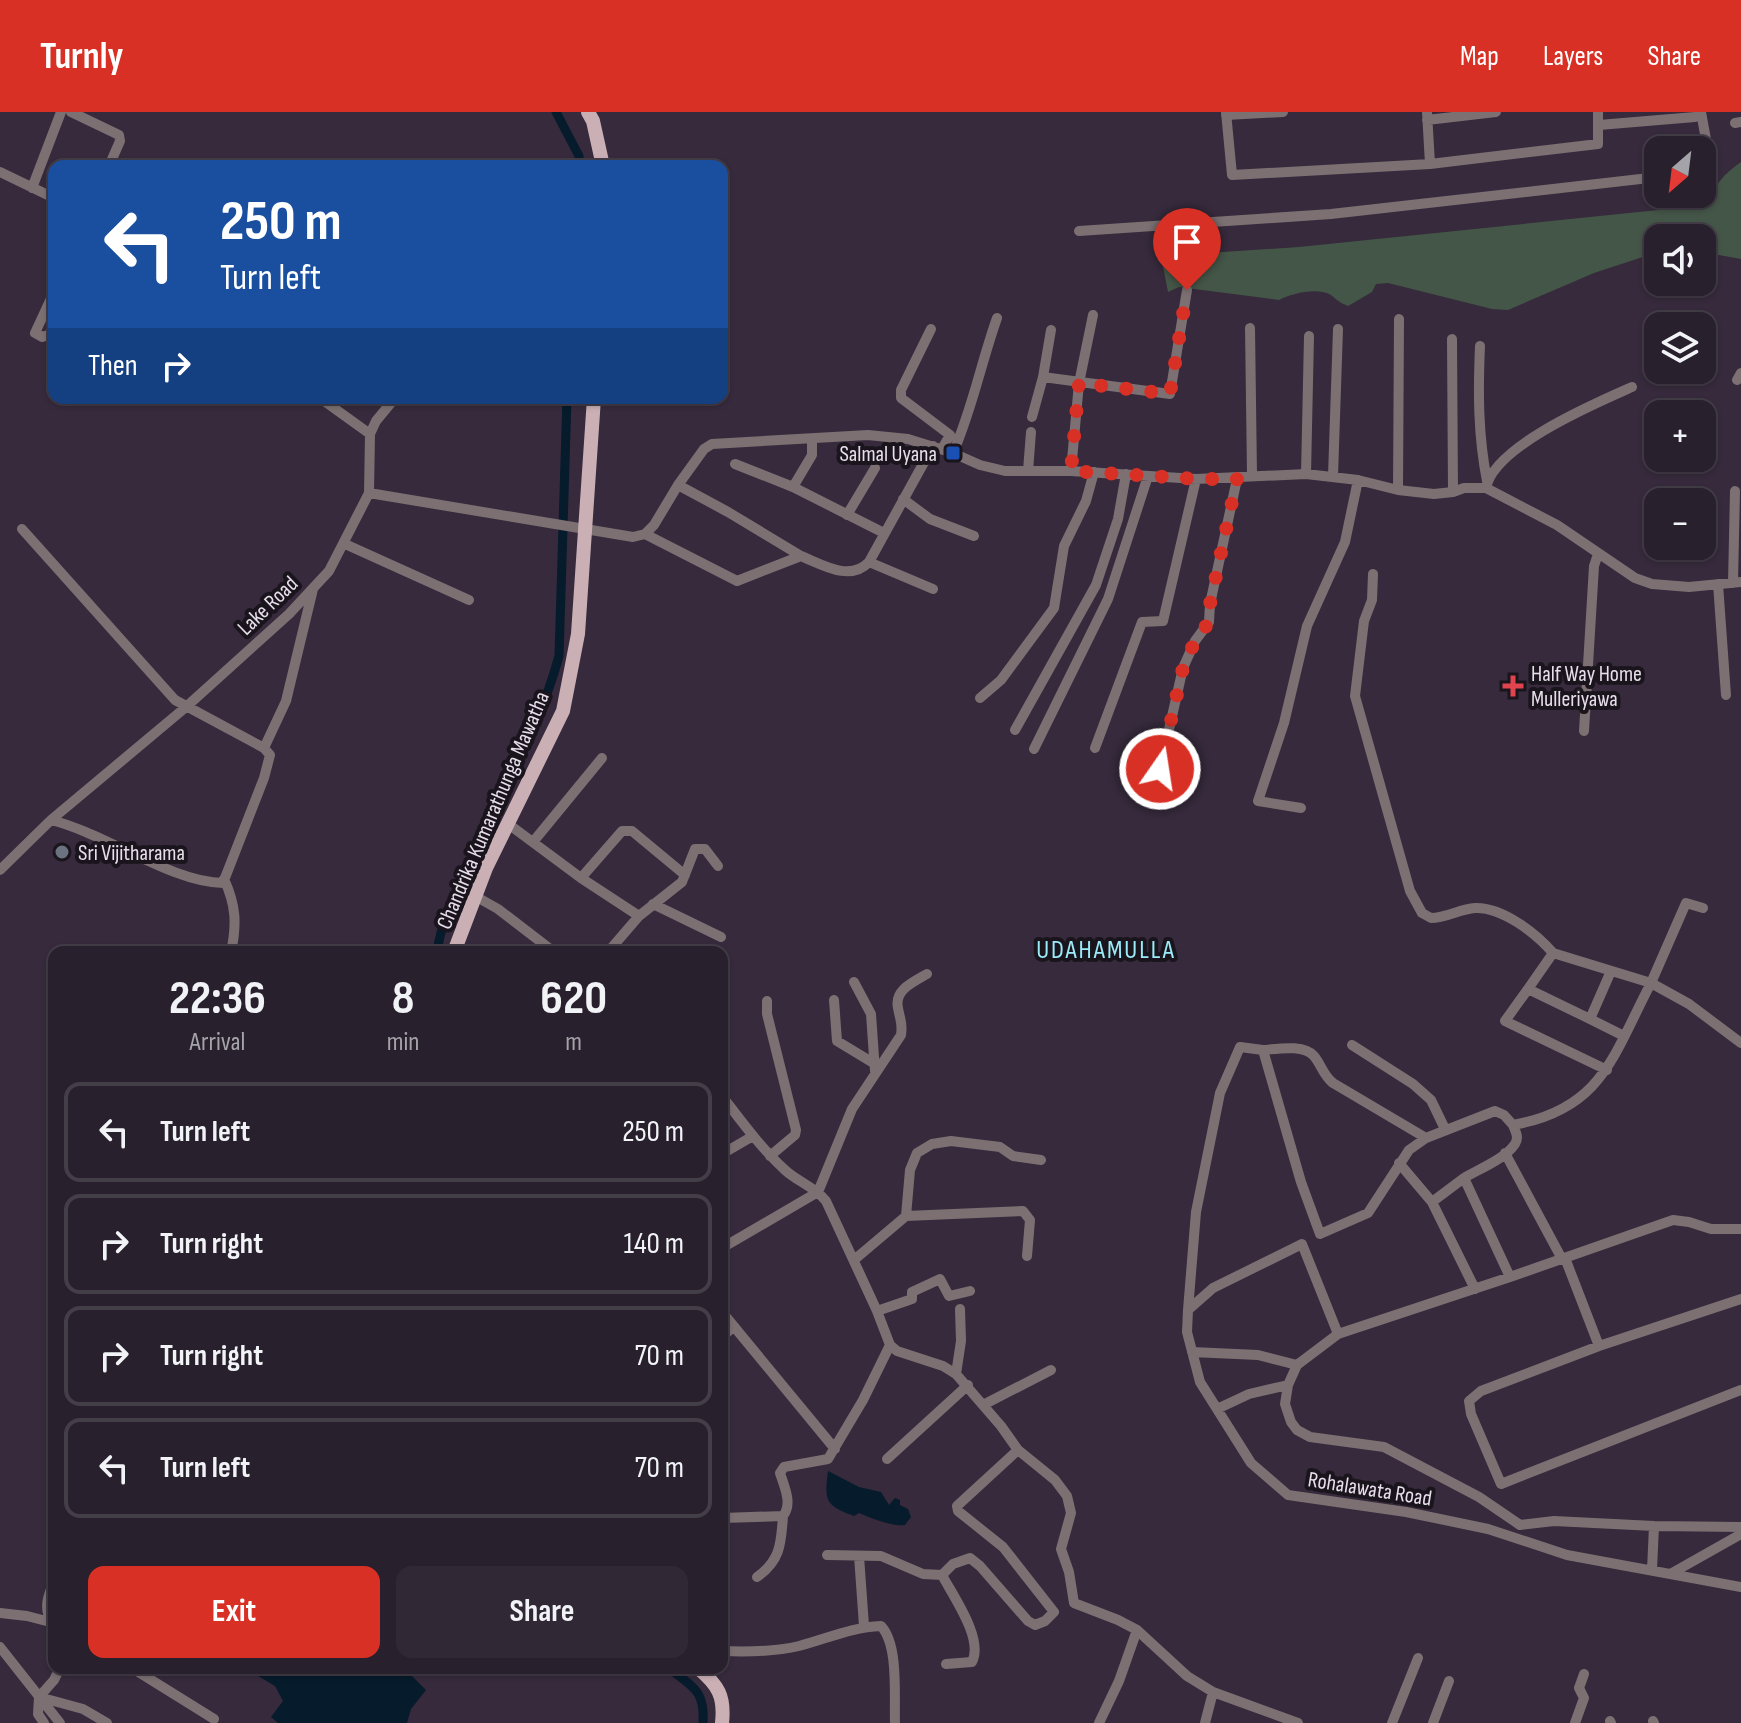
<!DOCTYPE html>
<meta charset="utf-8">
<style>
:root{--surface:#28202d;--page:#302835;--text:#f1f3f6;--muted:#a5a3aa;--line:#443e49;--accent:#d93025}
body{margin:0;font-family:"Sofia Sans Condensed",sans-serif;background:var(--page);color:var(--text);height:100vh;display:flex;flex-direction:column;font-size:30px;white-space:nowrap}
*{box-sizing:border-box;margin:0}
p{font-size:26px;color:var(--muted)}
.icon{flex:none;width:44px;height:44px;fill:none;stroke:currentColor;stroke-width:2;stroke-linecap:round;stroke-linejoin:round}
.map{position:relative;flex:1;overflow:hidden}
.side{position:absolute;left:48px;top:834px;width:680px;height:728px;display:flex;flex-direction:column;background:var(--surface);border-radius:16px;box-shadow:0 2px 6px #0004,0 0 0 2px var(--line)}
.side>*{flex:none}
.guide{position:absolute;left:48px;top:48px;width:680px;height:244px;border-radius:16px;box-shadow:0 2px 6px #0004,0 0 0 2px var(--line);background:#1a4fa0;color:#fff;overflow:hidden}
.needle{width:52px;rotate:208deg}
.fabs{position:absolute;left:1644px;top:24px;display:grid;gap:16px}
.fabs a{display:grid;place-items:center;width:72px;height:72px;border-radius:16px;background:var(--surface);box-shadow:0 2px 6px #0004,0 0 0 2px var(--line);font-size:40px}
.pin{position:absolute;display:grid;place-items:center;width:68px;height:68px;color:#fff;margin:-82px -34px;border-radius:50% 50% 50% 0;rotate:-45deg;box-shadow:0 0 8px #0007}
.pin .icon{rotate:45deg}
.me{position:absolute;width:88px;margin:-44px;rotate:13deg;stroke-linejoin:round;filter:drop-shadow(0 0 6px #0008)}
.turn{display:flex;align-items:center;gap:28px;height:168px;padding:0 40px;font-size:36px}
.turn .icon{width:104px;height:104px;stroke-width:2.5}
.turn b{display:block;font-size:56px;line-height:68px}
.then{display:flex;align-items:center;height:76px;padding:0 40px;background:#0003;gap:16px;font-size:30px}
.eta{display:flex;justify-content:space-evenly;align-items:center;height:136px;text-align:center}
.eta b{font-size:48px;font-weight:700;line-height:56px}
.action{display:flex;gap:16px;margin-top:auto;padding:16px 40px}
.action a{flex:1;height:92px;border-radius:16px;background:var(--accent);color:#fff;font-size:32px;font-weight:700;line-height:92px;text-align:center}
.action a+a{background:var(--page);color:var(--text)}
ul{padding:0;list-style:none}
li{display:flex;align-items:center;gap:24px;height:100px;margin:0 16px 12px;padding:0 24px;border:4px solid var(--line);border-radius:16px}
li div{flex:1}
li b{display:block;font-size:30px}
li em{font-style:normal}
header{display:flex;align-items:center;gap:48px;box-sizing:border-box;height:112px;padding:0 40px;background:var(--accent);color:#fff}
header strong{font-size:38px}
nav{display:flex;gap:44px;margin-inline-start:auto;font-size:28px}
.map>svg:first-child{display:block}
</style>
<header>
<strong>Turnly</strong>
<nav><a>Map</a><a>Layers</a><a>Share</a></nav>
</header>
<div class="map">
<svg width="1741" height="1611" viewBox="0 0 1741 1611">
<rect width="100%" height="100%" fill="#362a3c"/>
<path fill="#445647" d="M1741 50V147L1702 140V126H1658V140L1594 161 1508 198 1492 197 1388 171 1376 172 1372 180 1348 194C1340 191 1337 188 1331 183 1318 175 1292 181 1279 188L1179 175 1168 180 1161 144 1299 135 1707 93C1714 73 1724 62 1741 50Z"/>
<path fill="#061b2b" d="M828 1359 859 1375 881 1380 889 1393 895 1386 900 1388V1393L908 1397 911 1405 905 1413C893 1415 870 1406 859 1401L854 1404C826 1393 824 1390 828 1359Z
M245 1556H404L426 1578 411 1597 407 1611H278L271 1605 283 1589 275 1574Z"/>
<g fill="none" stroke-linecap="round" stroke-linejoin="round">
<path stroke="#061b2b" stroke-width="9" d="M556 0 579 44V54
M437 840C441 810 456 781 469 753 500 684 539 618 559 544L567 286
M669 1556C692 1575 705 1577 703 1611"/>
<path stroke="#7c7072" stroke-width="10" d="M71 0 119 23 120 29 109 54
M1226 0 1232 63 1430 52 1598 32V0
M1427 0 1430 52
M1701 0 1707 33 1702 47
M1226 3 1283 0
M1427 8 1496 0
M1735 11 1741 10
M1599 13 1695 5
M0 60 54 86
M32 76 61 0
M1079 119 1331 102 1658 65
M54 180 35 221 42 225 54 221
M1250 216 1252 363
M931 217 901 278V286L950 323 942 337
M1051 218 1043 265 1170 282 1187 178
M1452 227 1453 380
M1480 234C1478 280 1478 323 1487 369
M1737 268 1741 261
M320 286 370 322
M1032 305 1043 265
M953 341C972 298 981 251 997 206
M735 352 793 375 884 421
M1028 359 1031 320
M1071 359 1079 271 1093 203
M1306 362 1309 224
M1333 364 1338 217
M678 373 728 400 801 444
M793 375 812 343V327
M1486 376C1494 334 1596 291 1632 275
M1398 378 1399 207
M369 381 633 425 645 422 654 413 678 373 704 337 712 332 868 323 908 327 953 341 980 353 1005 359H1071L1196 367 1306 362 1358 368 1398 378 1434 382 1453 380 1464 376H1486L1557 413 1635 466 1652 472 1689 475 1741 470
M903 387 930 407 974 424
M847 403 875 356
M22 417 175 588 264 636 286 589 313 477
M645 422 737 469 801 444C823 453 850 470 869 450L933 334
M345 432 469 488
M869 450 933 477
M1373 462 1372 488 1364 509 1355 584 1410 779 1422 801 1431 806C1446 806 1460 797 1475 796 1502 795 1536 821 1553 841
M1733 471 1735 379
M1718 472 1726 583
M980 586 1001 568 1054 496 1064 434 1086 389 1094 360
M1015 618 1096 473 1118 407 1126 362
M1584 619 1594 454 1598 442
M1095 636 1142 510 1163 509 1196 367
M1034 637 1108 487 1148 364
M1160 657 1183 556 1195 529 1209 510 1210 492 1237 367
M1301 696 1258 689 1284 611 1307 514 1345 430 1358 368
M51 708C104 721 173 771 223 771L264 666 270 643 264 636
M507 711 581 766 639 804 608 840
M533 730 602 646
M0 758 51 708 186 595 289 502 329 459 369 381 370 322 376 309 395 286
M581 766 622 719H632L685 763
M224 767C236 793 237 812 231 840
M475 784 498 797 554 840
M653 792 721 825
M1703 796 1686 791 1651 871 1689 892 1741 931
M639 804 682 770 695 737H705L718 754
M854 870 871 902 875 959
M1528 877 1505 909 1607 958
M834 888 837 929 875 952
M767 889V902L796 1018 795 1023 770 1044
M1590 907 1624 924
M1352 933 1413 972 1431 988 1445 1017
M1263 938C1277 937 1304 932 1314 944 1322 954 1323 963 1333 971L1426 1026
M722 984C742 1010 761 1036 785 1058 798 1070 815 1075 826 1089L877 1199 890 1233 897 1239 943 1254 956 1262 1001 1314 1018 1338 1055 1368 1067 1384 1071 1401 1061 1437 1069 1460 1074 1491 1118 1508 1137 1518 1187 1564 1213 1580 1298 1611
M1513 1013C1516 1020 1519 1026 1515 1032 1505 1047 1479 1057 1464 1066L1510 1165 1673 1108 1689 1110 1711 1117H1741
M1505 1041 1562 1147
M722 1042 753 1024
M1399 1051 1432 1090 1475 1177
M1432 1090 1464 1066
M906 1104 910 1058 917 1041 932 1032 951 1029 1000 1035 1013 1044 1041 1048
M722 1136 818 1080 852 997 901 923C903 911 900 908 898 896 894 878 913 870 927 862
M1565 1146 1599 1234
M854 1148 906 1104 1023 1099 1030 1108 1027 1144
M1510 1165 1338 1222 1297 1253 1288 1273 1285 1292 1291 1310 1297 1318 1310 1325 1384 1335 1479 1385 1520 1413 1554 1409 1654 1414 1652 1458
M1741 1187 1599 1234 1481 1279 1469 1289 1471 1302 1501 1372 1741 1278
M1188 1198 1196 1100 1220 981 1240 935 1263 938 1301 1070 1320 1122 1368 1101 1409 1038 1426 1026 1495 999 1504 1003 1513 1013C1603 997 1613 943 1651 871L1553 841 1528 877 1590 907 1611 859
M877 1199 912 1187V1180L940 1167 949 1184 970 1179
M722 1200 835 1337
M1338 1222 1302 1132 1213 1176 1188 1198 1187 1220 1200 1270 1251 1351 1288 1383 1406 1400 1488 1417 1567 1443 1741 1475
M722 1225 733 1215
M1192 1240 1258 1243 1297 1253
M956 1262 961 1229 960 1197
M983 1293 1051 1258
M1217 1297 1249 1282 1288 1273
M887 1347 968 1273
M722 1406 783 1404C793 1392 784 1374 780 1361L784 1355 828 1347 863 1288 890 1233
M1654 1414 1741 1415
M827 1443 881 1444 923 1462 942 1463 953 1452 970 1446 980 1454 1028 1509 1035 1513 1045 1509 1054 1500 1003 1435 958 1399 957 1394 1018 1338
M859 1444 864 1514
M1672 1461 1741 1422
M942 1463C953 1484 984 1527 972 1550L946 1552
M757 1465C781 1448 781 1431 783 1404
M0 1501 27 1504 54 1511
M52 1511C43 1496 48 1484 54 1469
M0 1535 60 1611
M722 1539C748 1540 774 1540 799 1534 826 1527 852 1515 881 1514 899 1533 894 1585 895 1611
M132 1556 214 1607
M39 1585 83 1597 107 1611
M39 1585 54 1568 60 1556
M39 1585 38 1602 44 1611
M1610 1609 1611 1611
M1653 1609 1654 1611
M1099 1611 1119 1569 1137 1518
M1205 1611 1213 1580
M1392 1611 1418 1546
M1433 1611 1449 1569
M1575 1611 1584 1586 1579 1576 1584 1562"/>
<path stroke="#cab0b5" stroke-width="14" d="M588 0 593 9 603 54
M454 840 486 756 563 599 578 522 594 286
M698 1556C718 1573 725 1584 722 1611"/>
</g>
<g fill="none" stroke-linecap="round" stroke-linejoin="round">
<path stroke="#d93025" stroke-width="14" stroke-dasharray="0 25.2" d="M1160 657 1183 556 1195 529 1209 510 1210 492 1237 367H1199L1071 359 1079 271 1170 282 1187 178"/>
</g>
<rect fill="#1a4fb4" stroke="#1a151d" stroke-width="3" x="945" y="333" width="16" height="16" rx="4"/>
<path fill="#e0444e" stroke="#1a151d" stroke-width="3" d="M1509 562h8v8h8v8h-8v8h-8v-8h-8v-8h8z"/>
<circle fill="#6b7280" stroke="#1a151d" stroke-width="3" cx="62" cy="740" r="8"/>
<g text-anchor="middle" stroke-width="8" stroke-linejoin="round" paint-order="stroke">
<g font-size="22" fill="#e7dfeb" stroke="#1a151d" text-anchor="start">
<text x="937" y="349" text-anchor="end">Salmal Uyana</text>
<text x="1531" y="569">Half Way Home<tspan x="1531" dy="25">Mulleriyawa</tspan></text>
<text x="78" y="748">Sri Vijitharama</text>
</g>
<g font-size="22" fill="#e7dfeb" stroke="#1a151d">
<text transform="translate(267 493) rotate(-44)" y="8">Lake Road</text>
<text transform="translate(492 698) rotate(-67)" y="8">Chandrika Kumarathunga Mawatha</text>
<text transform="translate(1370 1376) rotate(9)" y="8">Rohalawata Road</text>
</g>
<g font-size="26" letter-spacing="2" fill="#9bebf9" stroke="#1a151d">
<text x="1106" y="846">UDAHAMULLA</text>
</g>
</g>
</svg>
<div class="fabs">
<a><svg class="needle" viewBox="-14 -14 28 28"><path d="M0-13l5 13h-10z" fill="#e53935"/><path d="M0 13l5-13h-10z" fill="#a5a3aa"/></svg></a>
<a><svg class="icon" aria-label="sound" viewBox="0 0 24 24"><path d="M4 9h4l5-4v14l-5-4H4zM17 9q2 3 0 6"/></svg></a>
<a><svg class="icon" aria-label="layers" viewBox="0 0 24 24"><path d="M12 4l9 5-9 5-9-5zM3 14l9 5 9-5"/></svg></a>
<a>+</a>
<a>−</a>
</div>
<div class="pin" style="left:1187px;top:178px;background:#d93025"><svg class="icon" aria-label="arrive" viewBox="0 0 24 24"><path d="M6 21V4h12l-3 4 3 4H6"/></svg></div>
<svg class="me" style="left:1160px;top:657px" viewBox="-20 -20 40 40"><circle r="17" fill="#d93025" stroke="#fff" stroke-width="3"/><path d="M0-11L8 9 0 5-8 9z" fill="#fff"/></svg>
<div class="guide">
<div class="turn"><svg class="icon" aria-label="left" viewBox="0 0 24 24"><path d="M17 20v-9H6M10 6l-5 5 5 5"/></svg><div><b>250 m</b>Turn left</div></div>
<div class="then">Then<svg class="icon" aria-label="right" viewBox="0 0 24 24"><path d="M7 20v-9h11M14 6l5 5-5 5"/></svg></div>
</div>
<section class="side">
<div class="eta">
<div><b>22:36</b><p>Arrival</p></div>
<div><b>8</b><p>min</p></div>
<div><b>620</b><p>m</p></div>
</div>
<ul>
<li><svg class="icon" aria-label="left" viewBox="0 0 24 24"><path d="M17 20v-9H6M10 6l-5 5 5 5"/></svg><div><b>Turn left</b></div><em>250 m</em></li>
<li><svg class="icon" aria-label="right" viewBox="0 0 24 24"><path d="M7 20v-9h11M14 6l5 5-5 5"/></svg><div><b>Turn right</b></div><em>140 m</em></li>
<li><svg class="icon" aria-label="right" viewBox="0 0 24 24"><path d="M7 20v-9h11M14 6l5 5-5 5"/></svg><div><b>Turn right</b></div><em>70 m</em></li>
<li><svg class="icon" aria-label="left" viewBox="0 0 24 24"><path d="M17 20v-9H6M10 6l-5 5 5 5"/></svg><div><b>Turn left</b></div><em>70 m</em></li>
</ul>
<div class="action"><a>Exit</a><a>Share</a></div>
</section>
</div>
